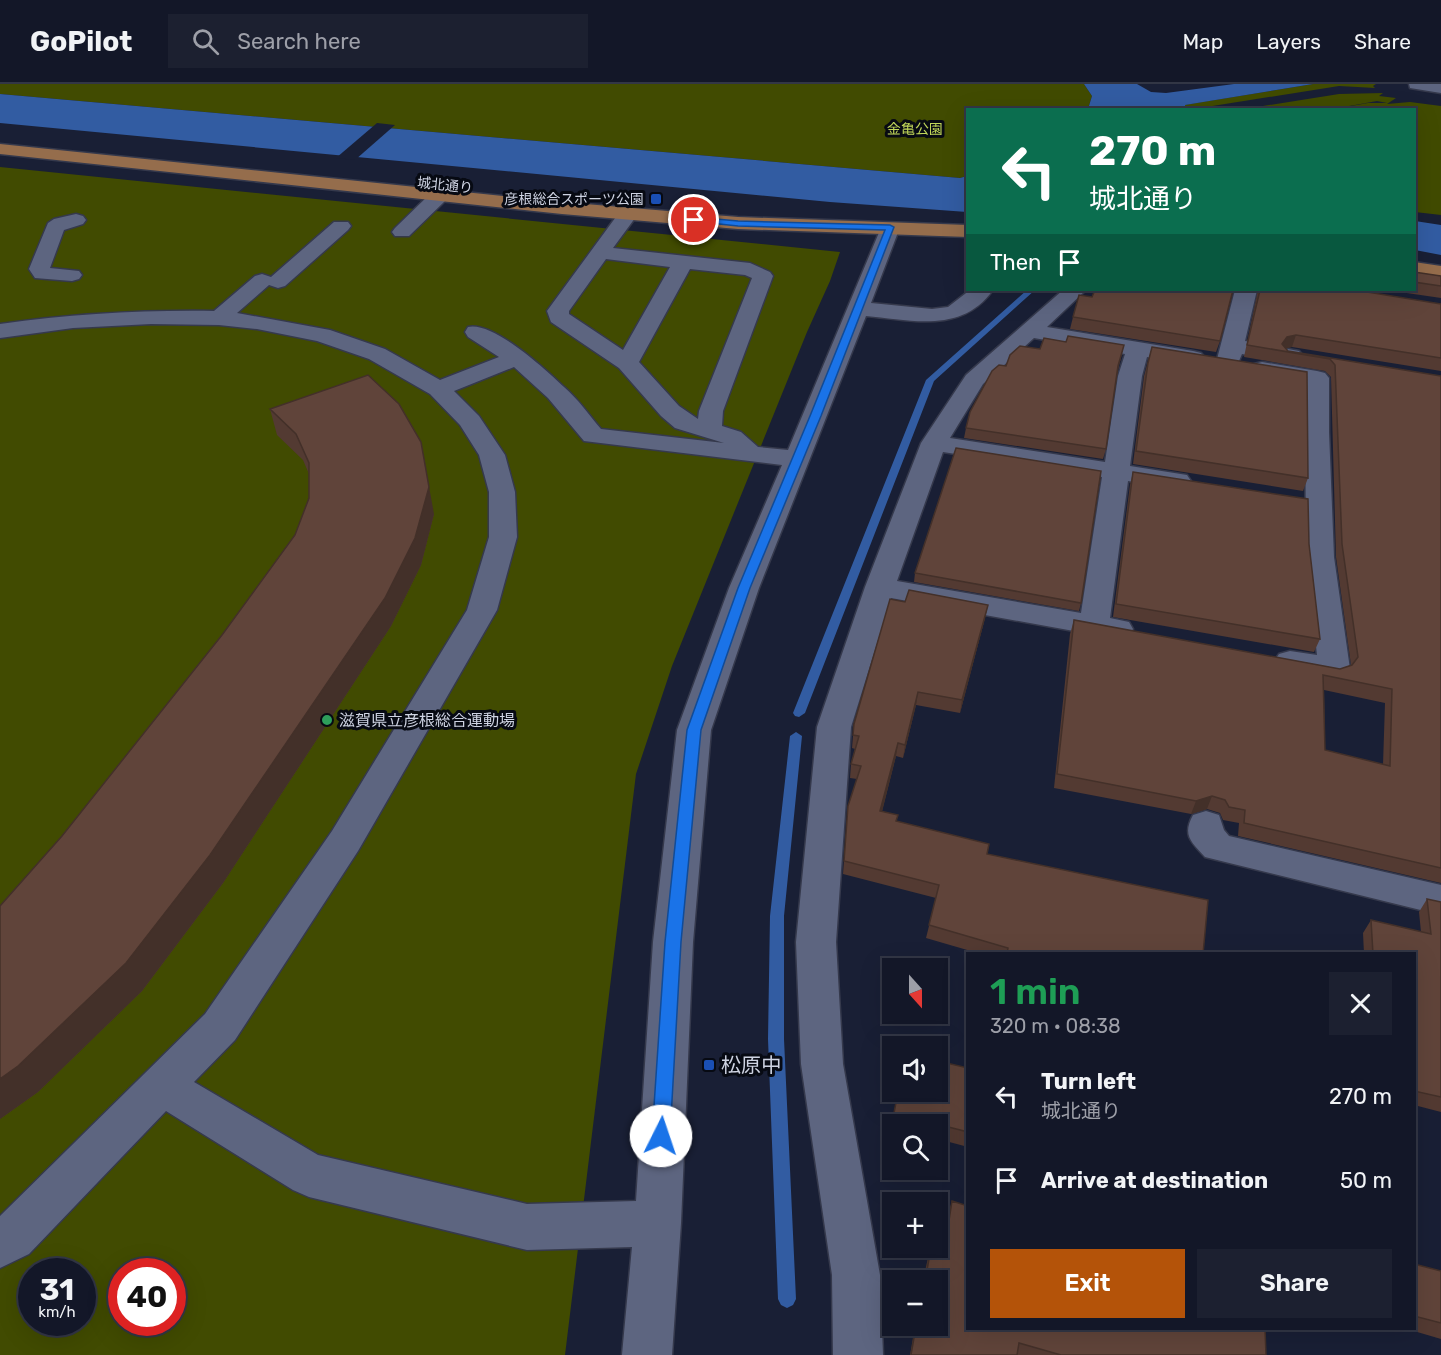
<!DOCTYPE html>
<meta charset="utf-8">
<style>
:root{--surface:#131728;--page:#1c2030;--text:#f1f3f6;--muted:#9d9fa8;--line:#323645;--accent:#b45309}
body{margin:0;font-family:Rubik,"Noto Sans JP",sans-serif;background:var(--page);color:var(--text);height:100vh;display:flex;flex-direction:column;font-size:22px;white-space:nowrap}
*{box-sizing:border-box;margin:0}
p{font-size:20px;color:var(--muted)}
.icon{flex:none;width:33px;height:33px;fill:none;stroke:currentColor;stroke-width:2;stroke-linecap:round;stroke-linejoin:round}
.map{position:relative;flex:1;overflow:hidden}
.details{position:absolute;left:966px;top:868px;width:450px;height:378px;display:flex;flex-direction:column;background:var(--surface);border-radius:0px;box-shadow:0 6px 24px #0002,0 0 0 2px var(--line)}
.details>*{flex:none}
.hud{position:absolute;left:966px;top:24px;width:450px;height:183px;border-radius:0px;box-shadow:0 6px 24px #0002,0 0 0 2px var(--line);background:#0b6e4f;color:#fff;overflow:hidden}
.needle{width:39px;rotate:159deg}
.fabs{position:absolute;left:882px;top:874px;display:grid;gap:12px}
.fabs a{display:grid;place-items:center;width:66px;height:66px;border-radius:0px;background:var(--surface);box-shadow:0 6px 24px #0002,0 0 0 2px var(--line);font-size:30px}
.speed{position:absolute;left:18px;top:1174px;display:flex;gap:12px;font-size:30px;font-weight:700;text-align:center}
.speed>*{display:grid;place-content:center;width:78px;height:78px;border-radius:50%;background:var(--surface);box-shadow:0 6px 24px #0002,0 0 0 2px var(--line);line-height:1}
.speed small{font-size:15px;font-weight:400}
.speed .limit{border:9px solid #d22;background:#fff;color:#111}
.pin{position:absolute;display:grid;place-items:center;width:51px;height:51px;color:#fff;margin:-26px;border:3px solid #fff;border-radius:50%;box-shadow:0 2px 6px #0007}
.me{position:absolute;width:66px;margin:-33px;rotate:4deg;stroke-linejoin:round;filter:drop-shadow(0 0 4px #0008)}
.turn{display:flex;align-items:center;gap:21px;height:126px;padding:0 24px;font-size:27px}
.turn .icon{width:78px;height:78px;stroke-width:2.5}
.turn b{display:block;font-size:42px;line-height:51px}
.then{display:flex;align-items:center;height:57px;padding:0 24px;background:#0003;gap:12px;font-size:22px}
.round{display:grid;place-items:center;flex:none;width:63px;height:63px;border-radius:0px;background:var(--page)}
.head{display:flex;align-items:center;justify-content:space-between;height:102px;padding:0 24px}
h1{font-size:36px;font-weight:600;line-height:45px;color:#1e9e55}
.action{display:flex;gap:12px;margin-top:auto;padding:12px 24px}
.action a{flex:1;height:69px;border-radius:0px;background:var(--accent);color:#fff;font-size:24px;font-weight:600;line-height:69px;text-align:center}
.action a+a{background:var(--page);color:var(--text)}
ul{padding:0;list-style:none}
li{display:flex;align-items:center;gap:18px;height:84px;padding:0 24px}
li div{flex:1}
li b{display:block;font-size:22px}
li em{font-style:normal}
header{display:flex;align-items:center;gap:36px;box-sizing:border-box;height:84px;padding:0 30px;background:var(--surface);border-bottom:2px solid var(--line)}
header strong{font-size:28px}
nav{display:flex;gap:33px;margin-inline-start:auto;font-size:21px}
.search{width:420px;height:54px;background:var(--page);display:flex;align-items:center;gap:15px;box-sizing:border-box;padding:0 21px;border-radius:0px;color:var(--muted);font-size:22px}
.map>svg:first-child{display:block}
</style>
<header>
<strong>GoPilot</strong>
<div class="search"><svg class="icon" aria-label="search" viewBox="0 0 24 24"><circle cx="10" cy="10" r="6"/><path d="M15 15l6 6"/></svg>Search here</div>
<nav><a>Map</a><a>Layers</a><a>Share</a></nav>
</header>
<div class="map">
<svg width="1441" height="1271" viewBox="0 0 1441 1271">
<rect width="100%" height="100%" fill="#191f35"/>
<path fill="#414b01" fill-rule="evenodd" d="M0 0H1084L1092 12 1088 25 968 26 967 92 960 94 0 10Z
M1313 0H1376L1373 2 1375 4 1339 2 1200 24V25H1186L1184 21Z
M1383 9 1379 12 1396 14 1387 20 1410 18 1441 22V131L1415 128 1414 26 1334 25 1368 19H1387L1377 17 1327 26 1244 25 1339 10Z
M0 83 840 168 830 197 807 248 672 582 636 690 565 1271H0ZM32 1188H82V1239H32ZM122 1188H172V1239H122Z"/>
<path fill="#325ca2" d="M1084 0H1137L1151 8 1166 9 1234 0H1313L1185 21 1186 26 1088 25 1092 12Z
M0 10 960 94 967 92V128L830 118 0 39Z
M1415 137 1441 141V171L1415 166Z"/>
<path fill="#191f35" d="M377 39 395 41 355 76 336 74Z"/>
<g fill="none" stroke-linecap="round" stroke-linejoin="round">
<path fill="#325ca2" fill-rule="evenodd" d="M1027 206H1035L934 297 805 629 799 633 795 632 793 629 926 296Z
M796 648 802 652 784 832V955L796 1215 793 1221 787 1224 781 1221 778 1215 768 955 770 832 790 652Z"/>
<defs>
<path id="minor" d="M1409 0H1441V9L1410 4Z
M439 106 446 108 448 112 446 116 409 152H395L392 148 395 144 432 108Z
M628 124 635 126 638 130 613 164 750 179 770 188 773 192 723 327 722 342 741 348 758 363 788 366 883 139H897L900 143 871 219 932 225 948 223 970 206H993C962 250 911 236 866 232L759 504 711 646 693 858 681 1139 672 1271H622L632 1163 527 1166 309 1113 293 1106 166 1027 29 1170 0 1184V1132L205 930 332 747 467 526 489 453V408L479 371 460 341 430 310 369 275 317 257 257 245 219 241 151 240 73 244 0 254V240C72 230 141 226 214 227L255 192 262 190 271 193 334 138H348L351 142 348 146 285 202 278 204 269 201 237 229 330 246 385 265 440 296 499 273 468 253 465 248 468 243C493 237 546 286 564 303 578 315 589 331 601 345L724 359 675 344 661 332 619 284 551 238 547 227 621 126ZM606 175 670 183 623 266 569 230V227ZM690 185 745 191 752 194 699 327 698 335 679 322 639 278ZM514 283 548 314 584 357 782 381 729 504 677 646 653 858 636 1117 527 1120 318 1071 194 998 235 956 358 767 497 526 517 453 515 408 505 371 479 332 454 307Z
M76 130 83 132 86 136 83 140 64 146 50 184 79 187 82 191 79 195 72 197 35 194 29 185 48 139 54 135Z
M1063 206H1086L1047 243 1193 267 1201 269 1205 274 1201 279 1193 281 1147 273 1142 292 1130 382 1187 391 1191 397 1187 403 1178 405 1128 397 1110 534 1129 538 1133 545 1129 552 1118 555 891 514 851 643 836 858 843 980 880 1191 883 1271H833L832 1191 801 980 796 858 817 643 865 503 921 359 966 291ZM1034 254 1125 270 1118 292 1105 378 950 354 983 300ZM943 368 1102 393 1081 529 897 497Z
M1235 206H1257L1245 257 1299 267 1303 272 1299 277 1291 279 1242 270 1236 284 1228 286 1220 284 1216 279Z
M1262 278 1317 287 1325 289 1329 294V348L1334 473 1350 585 1345 592 1334 596 1279 584 1274 577 1279 570 1290 567 1317 571 1306 473 1305 299 1254 290 1250 285 1254 280Z
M1206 727 1219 731 1224 746 1229 752 1441 801V831L1205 773C1191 758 1182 751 1193 731Z"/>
<path id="major" d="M0 60 562 118 738 133 968 141V153L738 145 562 130 0 70Z
M1414 178 1441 182V194L1414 190Z"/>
</defs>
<use href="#minor" stroke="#35394c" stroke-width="3"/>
<use href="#major" stroke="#35394c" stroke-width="3"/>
<use href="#minor" fill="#5d6580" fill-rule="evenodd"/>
<use href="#major" fill="#956d4c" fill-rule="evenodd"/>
</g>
<path fill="#533a32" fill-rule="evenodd" d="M1414 188 1441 192V214L1386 206H1414Z
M1257 206H1355L1441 220V287L1292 263 1285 264 1288 267 1441 292V799L1238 752 1239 739 1223 736 1220 729 1207 725 1191 730 1054 704 1070 550 1074 536 1340 585 1351 581 1336 473 1331 293 1325 287 1244 273 1258 206ZM1324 606 1385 619 1383 681 1325 666Z
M1092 213 1220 257 1216 268 1070 245 1073 233Z
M1066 258 1124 261 1118 286 1106 365 1103 375 964 354 966 344 1006 282 1040 265Z
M1152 263 1308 394 1303 407 1133 380 1144 292Z
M270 325 434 430 421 481 391 542 223 799 142 907 38 1008 0 1035V822L62 752 222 551 295 451 309 414V390L303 376 277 351Z
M1133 388 1309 460 1320 555 1314 568 1113 533 1130 401Z
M915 489 1081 519 1079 527 914 498Z
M985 534 960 629 916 621 903 674 896 672 882 727 897 738 987 770 1203 870H981L926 854 936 814 843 790 848 722 857 695 850 694 851 680 855 665 852 664 854 640Z
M1427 815 1441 818V1028L1414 1021V870H1364L1363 849 1371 836 1421 848 1419 828Z
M968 984V1063L938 1055V1041H892V1044L891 1043 898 1008Z
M952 1117 1266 1271H910L915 1242H938V1197H923L930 1164H938L946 1143 948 1131Z
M1414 1180 1441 1187V1255L1407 1245H1414Z"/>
<path fill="#433029" d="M1296 251 1292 263 1283 265 1282 260 1287 253Z
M421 358 434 430 421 481 391 542 223 799 142 907 38 1008 0 1035V995Z
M988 521 985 534 960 629 962 616Z
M918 608 916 621 903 674 905 661Z
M898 659 896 672 879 740 880 727Z
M1212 712 1207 725 1191 730 1196 717Z"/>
<path fill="#60443a" stroke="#433029" stroke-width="1.5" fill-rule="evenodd" d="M1414 188 1441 192V202L1414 198Z
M1095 206H1233L1220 257 1073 233 1079 211 1092 213Z
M1260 206H1355L1441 220V274L1296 251 1287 253 1282 260 1288 267 1441 292V784L1244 739 1245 726 1229 723 1225 716 1212 712 1196 717 1057 690 1074 536 1340 585 1352 581 1358 573 1342 460 1335 281 1330 275 1247 261ZM1323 591 1392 605 1390 682 1325 666Z
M1068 252 1124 261 1118 282 1106 365 966 344 970 328 992 287 999 281 1006 282 1010 271 1020 262 1040 265 1044 254 1066 258Z
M1152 263 1307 288 1308 394 1136 367 1148 279Z
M368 291 399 320 421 358 429 403 415 454 385 514 210 771 126 879 18 982 0 995V822L62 752 222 551 295 451 309 414V379L296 350 270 325Z
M956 364 1101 387 1081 519 915 489Z
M1133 388 1308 415 1309 460 1320 555 1116 520Z
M909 506 988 521 962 616 918 608 905 661 898 659 880 727 898 731 896 737 989 760 987 770 1208 816 1203 870H1007L1008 864 929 841 939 801 844 777 848 722 861 682 851 680 859 652 853 651 854 640 890 515 905 518Z
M1427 815 1441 818V1013L1414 1007V870H1373L1371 836 1431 850Z
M938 977 968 984V1048L894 1029 898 1008H938Z
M952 1117 968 1122V1245H1265L1266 1271H1061L1019 1259 1017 1271H911L916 1242H938V1197H925L931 1164H938V1141L948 1143Z
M1414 1180 1441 1187V1239L1414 1232Z"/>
<path fill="#1a73e8" stroke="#114b97" stroke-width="1.5" d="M694 133 738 137 890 141 894 143 821 332 750 504 701 646 681 858 670 1052 667 1058 661 1061 654 1058 652 1052 665 858 687 646 738 504 810 332 885 146 738 142 691 137V134Z"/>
<g fill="#1a4fb4" stroke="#070a13" stroke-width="2">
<rect x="650" y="109" width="12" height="12" rx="3"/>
<rect x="703" y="975" width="12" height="12" rx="3"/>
</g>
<circle fill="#2e9e5b" stroke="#070a13" stroke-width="2" cx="327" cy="636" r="6"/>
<g text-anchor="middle" stroke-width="6" stroke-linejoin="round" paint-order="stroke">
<g font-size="14" fill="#c1d759" stroke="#070a13">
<text x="915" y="50">金亀公園</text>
</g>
<g font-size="14" fill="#ced3e2" stroke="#070a13">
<text transform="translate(445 101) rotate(6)" y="5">城北通り</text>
</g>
<g font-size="14" fill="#ced3e2" stroke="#070a13" text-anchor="end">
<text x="644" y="120">彦根総合スポーツ公園</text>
</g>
<g font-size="16" fill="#ced3e2" stroke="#070a13" text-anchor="start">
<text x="339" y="642">滋賀県立彦根総合運動場</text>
</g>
<g font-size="20" fill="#ced3e2" stroke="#070a13" text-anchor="start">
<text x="721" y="988">松原中</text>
</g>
</g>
</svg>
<div class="fabs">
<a><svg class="needle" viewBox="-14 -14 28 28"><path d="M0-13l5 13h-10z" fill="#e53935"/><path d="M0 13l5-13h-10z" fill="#9d9fa8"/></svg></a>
<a><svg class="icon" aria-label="sound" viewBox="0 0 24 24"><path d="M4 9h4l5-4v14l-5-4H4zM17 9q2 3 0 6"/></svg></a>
<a><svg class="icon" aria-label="search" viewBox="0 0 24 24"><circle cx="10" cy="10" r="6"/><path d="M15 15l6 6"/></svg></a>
<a>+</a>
<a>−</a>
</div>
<div class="speed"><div>31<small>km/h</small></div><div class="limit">40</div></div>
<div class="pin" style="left:694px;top:136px;background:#d93025"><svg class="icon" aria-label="arrive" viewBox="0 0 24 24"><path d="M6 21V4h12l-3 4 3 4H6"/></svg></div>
<svg class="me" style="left:661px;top:1052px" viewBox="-20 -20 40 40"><circle r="19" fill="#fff"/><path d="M0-13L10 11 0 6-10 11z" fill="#1a73e8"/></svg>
<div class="hud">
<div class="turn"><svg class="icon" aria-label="left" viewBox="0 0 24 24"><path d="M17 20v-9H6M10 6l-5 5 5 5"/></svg><div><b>270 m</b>城北通り</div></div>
<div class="then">Then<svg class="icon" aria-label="arrive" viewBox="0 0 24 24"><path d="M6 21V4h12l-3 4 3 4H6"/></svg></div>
</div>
<section class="details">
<div class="head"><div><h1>1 min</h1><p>320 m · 08:38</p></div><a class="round"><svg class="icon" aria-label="close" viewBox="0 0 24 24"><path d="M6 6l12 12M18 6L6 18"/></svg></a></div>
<ul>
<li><svg class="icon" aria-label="left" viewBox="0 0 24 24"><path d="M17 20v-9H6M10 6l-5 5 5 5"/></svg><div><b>Turn left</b><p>城北通り</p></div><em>270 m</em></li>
<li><svg class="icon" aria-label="arrive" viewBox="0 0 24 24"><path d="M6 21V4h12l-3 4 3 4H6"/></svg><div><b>Arrive at destination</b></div><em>50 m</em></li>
</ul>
<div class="action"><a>Exit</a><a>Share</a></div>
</section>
</div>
